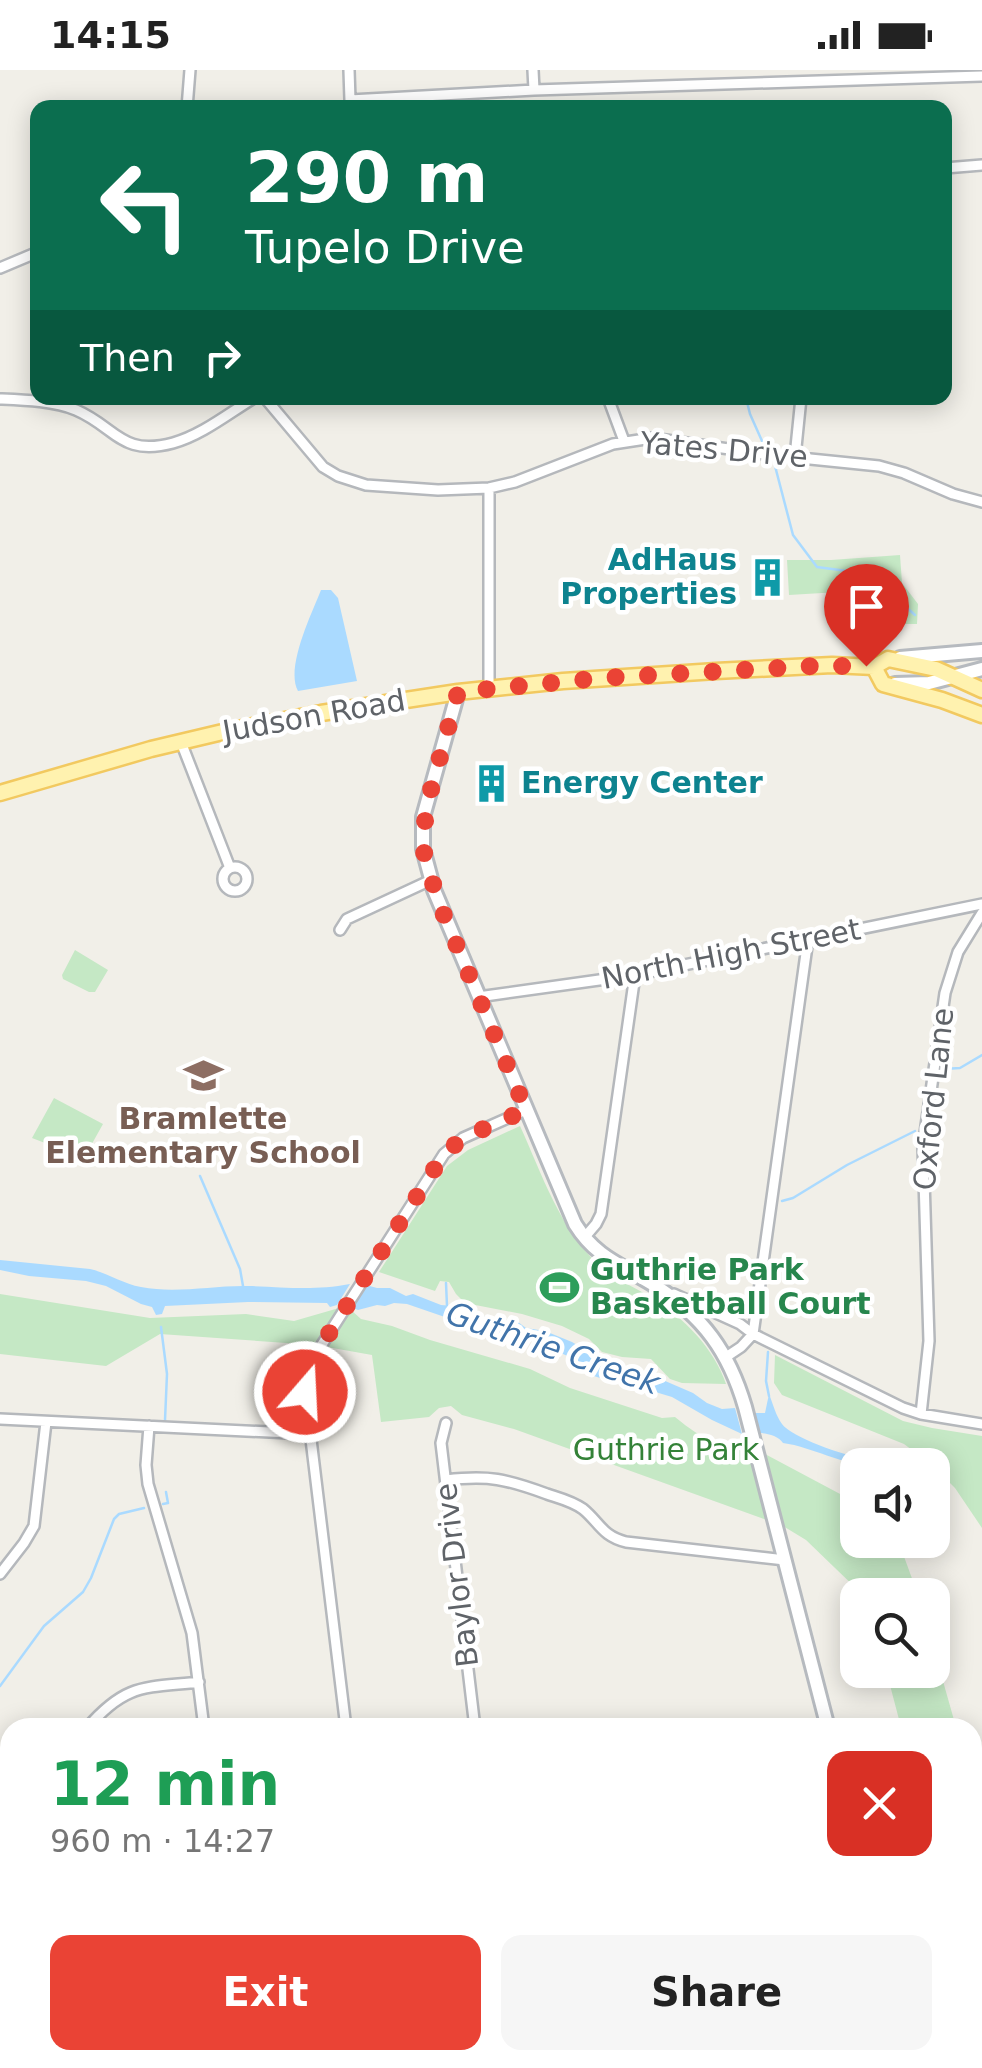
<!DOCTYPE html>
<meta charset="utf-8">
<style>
:root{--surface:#fff;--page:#f6f6f6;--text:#222;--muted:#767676;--accent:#ea4335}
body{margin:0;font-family:"DejaVu Sans",sans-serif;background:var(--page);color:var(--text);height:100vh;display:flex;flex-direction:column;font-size:38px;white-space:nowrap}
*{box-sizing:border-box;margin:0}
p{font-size:32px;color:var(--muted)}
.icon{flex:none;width:55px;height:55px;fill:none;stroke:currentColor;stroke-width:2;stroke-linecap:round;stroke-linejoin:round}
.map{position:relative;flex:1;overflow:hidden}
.drawer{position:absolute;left:0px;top:1648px;width:982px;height:352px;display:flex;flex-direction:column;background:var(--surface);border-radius:30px 30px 0 0;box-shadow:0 5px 25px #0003}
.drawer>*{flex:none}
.hud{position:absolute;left:30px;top:30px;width:922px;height:305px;border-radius:20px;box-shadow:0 5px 25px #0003;background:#0b6e4f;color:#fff;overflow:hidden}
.tools{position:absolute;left:840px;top:1378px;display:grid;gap:20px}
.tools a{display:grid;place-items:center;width:110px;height:110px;border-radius:20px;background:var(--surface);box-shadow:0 5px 25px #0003;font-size:50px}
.pin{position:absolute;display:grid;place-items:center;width:85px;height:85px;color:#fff;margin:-102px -42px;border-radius:50% 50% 50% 0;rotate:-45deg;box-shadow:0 0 10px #0007}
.pin .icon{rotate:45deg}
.me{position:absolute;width:110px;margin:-55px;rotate:19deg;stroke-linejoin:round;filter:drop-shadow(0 0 8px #0008)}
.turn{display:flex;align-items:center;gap:35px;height:210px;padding:0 50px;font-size:45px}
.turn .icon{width:130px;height:130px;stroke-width:2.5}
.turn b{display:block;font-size:70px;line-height:85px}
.then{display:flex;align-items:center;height:95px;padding:0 50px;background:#0003;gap:20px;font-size:38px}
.round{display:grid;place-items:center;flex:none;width:105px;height:105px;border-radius:20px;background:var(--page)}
.overview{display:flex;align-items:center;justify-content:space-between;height:170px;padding:0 50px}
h1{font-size:60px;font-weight:700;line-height:75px;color:#1e9e55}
.cta{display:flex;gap:20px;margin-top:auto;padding:20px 50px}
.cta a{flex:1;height:115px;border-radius:20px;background:var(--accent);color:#fff;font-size:40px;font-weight:700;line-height:115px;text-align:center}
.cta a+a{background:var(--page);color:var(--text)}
.status{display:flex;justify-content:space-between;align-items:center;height:70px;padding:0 50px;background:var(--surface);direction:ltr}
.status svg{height:28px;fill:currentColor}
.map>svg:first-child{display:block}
</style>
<div class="status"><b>14:15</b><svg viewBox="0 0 49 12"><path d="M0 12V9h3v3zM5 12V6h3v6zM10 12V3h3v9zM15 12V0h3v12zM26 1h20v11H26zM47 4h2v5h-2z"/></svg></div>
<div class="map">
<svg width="982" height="1998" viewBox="0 0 982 1998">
<rect width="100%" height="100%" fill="#f1efe8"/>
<path fill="#c5e8c5" d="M900 485 902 513 918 534 917 554H889L876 532 841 535 839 522 789 525 787 490H831Z
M75 880 108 900 95 922H89L63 909 62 905Z
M54 1028 103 1054 84 1088 32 1068Z
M520 1056C542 1104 560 1160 600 1196 615 1210 635 1217 652 1228 684 1248 714 1278 726 1314L682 1313 670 1309 651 1289 622 1287 602 1282 589 1269 562 1256 522 1244 465 1233 456 1224 449 1212 440 1211 435 1221 379 1202 447 1096 468 1080Z
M0 1224 150 1248 246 1244 294 1251 339 1238 315 1275 160 1264 106 1296 0 1284Z
M351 1240 361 1249 392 1256 430 1270 530 1299 570 1318 662 1348 675 1347C686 1356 714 1378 730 1377 735 1377 740 1372 746 1370L767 1450 514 1359 462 1345 451 1336 439 1338 429 1347 381 1352 372 1285 327 1277Z
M775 1285 903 1351 932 1358 982 1366V1458L955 1418 932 1395 904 1374 782 1325 774 1313Z
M765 1384 857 1433 858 1470H898L918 1525H863L806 1470 783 1456Z
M933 1576 956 1657H901L886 1600H932Z"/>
<path fill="#aadaff" d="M321 520H331L338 528 357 611 298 621C285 598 312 543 321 520Z
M0 1190 90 1199C108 1203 123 1214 141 1217 177 1224 213 1215 249 1216 285 1217 313 1221 350 1214L337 1235 330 1237 327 1233 248 1232 165 1236 162 1244 156 1245 152 1237 141 1234 106 1216 86 1211 29 1206 0 1200Z
M366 1215 377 1218H390L406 1226 413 1224 441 1235 454 1236 475 1245 518 1252 526 1258 545 1261 572 1272 584 1279 593 1290 642 1301 693 1323 707 1333 722 1339 735 1338 742 1364 712 1350 672 1327 642 1318 627 1312 606 1310 594 1306 586 1301 572 1288 536 1272 492 1261 485 1256 468 1255 407 1234 394 1233 385 1236 377 1235 358 1240 353 1238Z
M769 1324C773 1334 776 1346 782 1354 791 1367 851 1389 865 1387L870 1395C841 1395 813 1377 783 1373 779 1366 767 1363 759 1363L754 1343H765Z"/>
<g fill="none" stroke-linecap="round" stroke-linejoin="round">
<path stroke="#aadaff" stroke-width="2.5" d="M746 328 750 344 762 371
M775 396 793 465 817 497 869 504 915 545
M944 999 960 998 982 985
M200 1106 240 1199 243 1216
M782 1131 793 1128 847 1095 915 1061
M446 1213 447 1236
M161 1257 167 1304 165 1350
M768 1282 766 1311 769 1326
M163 1434 168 1433 166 1422
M0 1616 44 1556 83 1522 91 1508 114 1449 119 1444 144 1438"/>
<defs>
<path id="street" d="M349 0 350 30 534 20 982 6
M533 0 534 20
M187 38 190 0
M945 98 982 95
M0 198 38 182
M265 328 323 397 338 406 366 415 438 420 489 418 515 412 613 374 652 368 771 385 879 396 904 403 953 424 982 432
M608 328 624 371
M0 329C24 330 54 331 76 340 116 357 121 387 173 373 202 365 229 343 254 328
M795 387 801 328
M489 418V618
M181 672 230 798
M223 809a12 12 0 1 1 24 0a12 12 0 1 1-24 0Z
M340 860 347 849 431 810
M478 927 635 905 982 834
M584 1168 596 1154 601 1144 635 905
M674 1224 740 1254 753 1264 903 1338 921 1344 982 1354
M726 1287 741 1277 753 1264 808 869
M921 1344 929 1271 923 1077 945 923 958 882 982 843
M0 1349 310 1364
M446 1353 441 1373 475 1658
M149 1356 146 1395 148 1414 192 1563 204 1658
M446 1410C489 1405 506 1409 547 1424 559 1428 572 1431 583 1439 600 1453 602 1466 626 1472L785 1490
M0 1504 24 1473 34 1456 46 1352
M87 1658C126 1613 144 1618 199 1612
M346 1658 306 1328 307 1304 314 1287 444 1084 463 1068 526 1040
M10 1787 4 1845 10 1897
M21 1990 22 1998
M445 1990 447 1998
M569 1990 572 1998
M790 1990H801
M942 1990 945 1998
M0 1991 10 1988"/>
<path id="secondary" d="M900 588 982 581
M895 614 929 613 982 599
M458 622 423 747V779L434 820 575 1154C596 1188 622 1195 654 1215 703 1246 729 1282 745 1337L828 1658"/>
<path id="primary" d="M874 597 883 614 942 630 982 645
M0 723 151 679 227 661 321 643 458 622 563 611 716 601 832 595 874 597 888 589 936 599 982 620
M972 1792 982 1790
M367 1998 389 1990"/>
</defs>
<use href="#street" stroke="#b5b8bc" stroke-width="14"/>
<use href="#secondary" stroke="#b6babf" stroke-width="18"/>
<use href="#primary" stroke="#f2c960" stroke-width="19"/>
<use href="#street" stroke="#fff" stroke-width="9"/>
<use href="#secondary" stroke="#fff" stroke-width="12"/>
<use href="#primary" stroke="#fff2af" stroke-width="14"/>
</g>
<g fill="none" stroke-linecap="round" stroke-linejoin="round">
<path stroke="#ea4335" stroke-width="18" stroke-dasharray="0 32.4" d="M305 1322 307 1304 314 1287 444 1084 463 1068 526 1040 438 831 423 779 426 738 458 622 601 608 813 596H866"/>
</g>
<defs>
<symbol id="building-bare" viewBox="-9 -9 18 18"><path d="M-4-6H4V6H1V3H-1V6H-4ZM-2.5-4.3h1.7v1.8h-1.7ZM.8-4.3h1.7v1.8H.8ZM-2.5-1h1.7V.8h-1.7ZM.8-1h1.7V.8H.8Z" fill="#0f9aa8" stroke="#fff" stroke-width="2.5" paint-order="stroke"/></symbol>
<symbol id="school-bare" viewBox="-9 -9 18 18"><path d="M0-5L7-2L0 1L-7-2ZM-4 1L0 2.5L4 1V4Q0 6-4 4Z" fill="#8d6e63" stroke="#fff" stroke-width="2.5" paint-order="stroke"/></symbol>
<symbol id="stadium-bare" viewBox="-9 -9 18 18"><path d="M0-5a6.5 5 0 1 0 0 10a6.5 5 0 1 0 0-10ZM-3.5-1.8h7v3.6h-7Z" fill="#2e9e5b" stroke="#fff" stroke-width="2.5" paint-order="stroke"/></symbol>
</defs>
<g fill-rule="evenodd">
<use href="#building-bare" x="740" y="480" width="55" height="55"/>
<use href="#building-bare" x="464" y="686" width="55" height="55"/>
<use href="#school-bare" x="176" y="978" width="55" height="55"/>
<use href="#stadium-bare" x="532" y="1190" width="55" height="55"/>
</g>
<g text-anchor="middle" stroke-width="9" stroke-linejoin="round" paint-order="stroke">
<g font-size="30" fill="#5f6368" stroke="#fff">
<text transform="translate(724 380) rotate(5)" y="10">Yates Drive</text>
<text transform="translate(314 646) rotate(-10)" y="10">Judson Road</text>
<text transform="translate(731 884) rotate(-11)" y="10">North High Street</text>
<text transform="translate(934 1029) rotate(-84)" y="10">Oxford Lane</text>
<text transform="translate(457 1505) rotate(-97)" y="10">Baylor Drive</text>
</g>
<g font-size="30" font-weight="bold" fill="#0d838f" stroke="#fff" text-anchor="end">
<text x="737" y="500">AdHaus<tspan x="737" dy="34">Properties</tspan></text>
<text x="521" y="723" text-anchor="start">Energy Center</text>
</g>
<g font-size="30" font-weight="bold" fill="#785e54" stroke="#fff">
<text x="203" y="1059">Bramlette<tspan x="203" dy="34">Elementary School</tspan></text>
</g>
<g font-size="30" font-weight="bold" fill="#27864d" stroke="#fff" text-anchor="start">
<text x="590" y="1210">Guthrie Park<tspan x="590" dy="34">Basketball Court</tspan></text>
</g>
<g font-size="30" fill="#348238" stroke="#fff">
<text x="666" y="1390">Guthrie Park</text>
</g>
<g font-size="32" font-style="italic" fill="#4174aa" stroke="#fff">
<text transform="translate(553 1278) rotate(19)" y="11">Guthrie Creek</text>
</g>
</g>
</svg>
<div class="tools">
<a><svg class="icon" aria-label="sound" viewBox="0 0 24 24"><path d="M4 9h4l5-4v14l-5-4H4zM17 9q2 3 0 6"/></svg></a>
<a><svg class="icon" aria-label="search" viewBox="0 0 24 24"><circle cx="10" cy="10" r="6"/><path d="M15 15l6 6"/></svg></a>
</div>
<div class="pin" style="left:866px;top:596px;background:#d93025"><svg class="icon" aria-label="arrive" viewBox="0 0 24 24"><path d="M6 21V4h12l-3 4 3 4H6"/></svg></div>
<svg class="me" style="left:305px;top:1322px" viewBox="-20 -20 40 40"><circle r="17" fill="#ea4335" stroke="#fff" stroke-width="3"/><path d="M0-11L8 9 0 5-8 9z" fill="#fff"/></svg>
<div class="hud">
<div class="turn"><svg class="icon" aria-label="left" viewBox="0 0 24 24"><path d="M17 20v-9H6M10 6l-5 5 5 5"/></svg><div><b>290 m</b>Tupelo Drive</div></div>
<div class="then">Then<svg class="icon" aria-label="right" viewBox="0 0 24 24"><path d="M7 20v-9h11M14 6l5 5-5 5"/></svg></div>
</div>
<section class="drawer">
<div class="overview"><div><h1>12 min</h1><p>960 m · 14:27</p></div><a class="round" style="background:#d93025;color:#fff"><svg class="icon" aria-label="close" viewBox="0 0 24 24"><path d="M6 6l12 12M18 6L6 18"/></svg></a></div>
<div class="cta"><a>Exit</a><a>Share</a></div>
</section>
</div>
